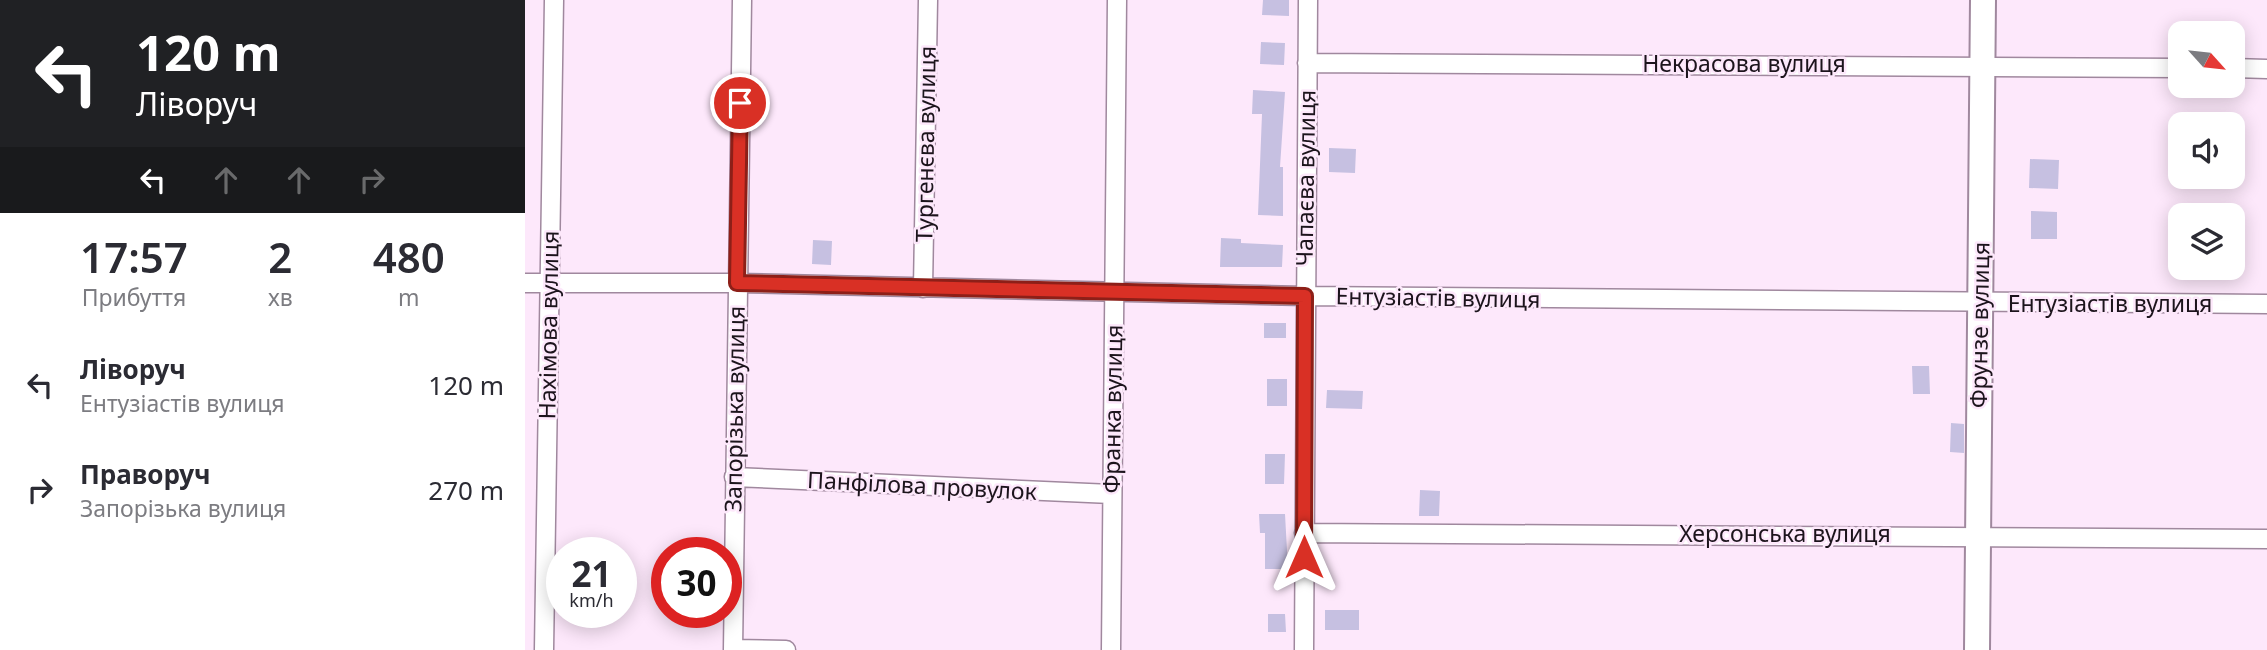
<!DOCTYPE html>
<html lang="uk">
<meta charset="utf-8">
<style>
:root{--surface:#fff;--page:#f7f7f7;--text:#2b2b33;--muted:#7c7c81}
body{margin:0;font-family:"Noto Sans",sans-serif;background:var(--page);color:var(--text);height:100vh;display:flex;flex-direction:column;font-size:26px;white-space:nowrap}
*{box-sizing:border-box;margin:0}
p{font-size:23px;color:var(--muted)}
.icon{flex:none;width:38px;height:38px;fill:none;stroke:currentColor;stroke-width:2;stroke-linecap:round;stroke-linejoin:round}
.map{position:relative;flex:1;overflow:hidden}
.sheet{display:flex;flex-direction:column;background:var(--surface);width:525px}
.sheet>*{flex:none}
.hud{background:#202124;color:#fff;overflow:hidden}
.needle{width:46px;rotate:117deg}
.controls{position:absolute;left:1643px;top:21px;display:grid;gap:14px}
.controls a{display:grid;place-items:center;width:77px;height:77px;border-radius:14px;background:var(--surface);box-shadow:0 4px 18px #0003;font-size:35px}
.speed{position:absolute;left:21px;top:537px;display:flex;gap:14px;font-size:35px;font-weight:700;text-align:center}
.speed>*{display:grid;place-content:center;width:91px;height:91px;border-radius:50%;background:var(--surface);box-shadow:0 4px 18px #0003;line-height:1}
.speed small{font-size:18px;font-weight:400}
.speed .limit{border:10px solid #d22;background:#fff;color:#111}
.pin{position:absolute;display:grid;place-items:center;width:60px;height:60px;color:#fff;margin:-30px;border:4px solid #fff;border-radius:50%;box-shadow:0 2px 7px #0007}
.me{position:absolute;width:77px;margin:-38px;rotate:0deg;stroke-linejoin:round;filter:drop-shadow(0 0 5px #0008)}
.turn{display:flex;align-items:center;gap:24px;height:147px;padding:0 21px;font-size:32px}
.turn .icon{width:91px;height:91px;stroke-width:2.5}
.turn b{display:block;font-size:49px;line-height:60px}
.lanes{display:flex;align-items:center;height:66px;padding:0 21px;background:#0003;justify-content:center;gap:35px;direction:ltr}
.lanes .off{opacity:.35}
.eta{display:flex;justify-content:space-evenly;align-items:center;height:119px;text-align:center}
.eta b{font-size:42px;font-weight:600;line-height:49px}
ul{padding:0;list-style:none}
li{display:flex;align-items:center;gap:21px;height:105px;padding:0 21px}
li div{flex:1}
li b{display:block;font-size:26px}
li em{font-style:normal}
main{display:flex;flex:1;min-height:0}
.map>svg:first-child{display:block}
</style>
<main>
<section class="sheet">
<div class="hud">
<div class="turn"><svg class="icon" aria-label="left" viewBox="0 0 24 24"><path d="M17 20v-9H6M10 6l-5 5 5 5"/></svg><div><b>120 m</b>Ліворуч</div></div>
<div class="lanes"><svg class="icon" aria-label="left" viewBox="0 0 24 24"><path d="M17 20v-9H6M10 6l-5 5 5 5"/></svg><svg class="icon off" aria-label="ahead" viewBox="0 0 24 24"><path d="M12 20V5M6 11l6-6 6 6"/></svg><svg class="icon off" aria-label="ahead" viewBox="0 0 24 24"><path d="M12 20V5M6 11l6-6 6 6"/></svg><svg class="icon off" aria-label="right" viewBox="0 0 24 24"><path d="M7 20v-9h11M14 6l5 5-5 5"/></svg></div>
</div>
<div class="eta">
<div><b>17:57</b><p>Прибуття</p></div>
<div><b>2</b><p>хв</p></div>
<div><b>480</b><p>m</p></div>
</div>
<ul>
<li><svg class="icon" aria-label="left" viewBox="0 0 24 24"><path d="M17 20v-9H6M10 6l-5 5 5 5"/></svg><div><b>Ліворуч</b><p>Ентузіастів вулиця</p></div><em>120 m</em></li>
<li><svg class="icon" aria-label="right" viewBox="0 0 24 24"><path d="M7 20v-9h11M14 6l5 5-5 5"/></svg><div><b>Праворуч</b><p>Запорізька вулиця</p></div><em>270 m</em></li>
</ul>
</section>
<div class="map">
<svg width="1742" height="650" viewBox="0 0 1742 650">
<rect width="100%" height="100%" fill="#fde8fb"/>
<path fill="#c6c0e1" d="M738 0H764V16L737 15Z
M736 42 760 43 759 65 735 64Z
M728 90 760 92 755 167H758V216L733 215 737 114H727Z
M804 148 831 149 830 173 804 172Z
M1505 159 1534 160 1533 189 1504 188Z
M1506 211 1532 212V239H1506Z
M696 238 716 239V243L758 245 757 267H695Z
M288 240 307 241 306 265 287 264Z
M739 323H761V338H739Z
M1387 366H1404L1405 394H1388Z
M742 379H762V406H742Z
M802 390 838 391 837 409 801 408Z
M1426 423 1439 424V453L1425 452Z
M740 454H760L759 484H740Z
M895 490 915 491 914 516H894Z
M734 514H760L763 569H740V533H735Z
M800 610H834V630H800Z
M743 614H760L761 632H743Z"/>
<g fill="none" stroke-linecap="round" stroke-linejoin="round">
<defs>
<path id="street" d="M782 63 1656 68
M1708 68 1742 69
M0 283H212L780 296 1742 304
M398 288 403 0
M209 477 586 494
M779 533 1742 539
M208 649 261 650
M19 650 29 0
M208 650 217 0
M586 650 592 0
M779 650 783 0"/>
<path id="secondary" d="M1452 650 1458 0"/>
</defs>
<use href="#street" stroke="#a0889e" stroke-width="21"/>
<use href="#secondary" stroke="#a0889e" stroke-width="28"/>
<use href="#street" stroke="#fff" stroke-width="18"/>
<use href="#secondary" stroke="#fff" stroke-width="24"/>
</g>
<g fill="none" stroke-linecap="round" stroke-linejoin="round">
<defs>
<path id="route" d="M215 103 212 283 780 296 779 557"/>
</defs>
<use href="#route" stroke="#8d1f18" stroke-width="18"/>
<use href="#route" stroke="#d93025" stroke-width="12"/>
</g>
<g text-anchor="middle" stroke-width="5" stroke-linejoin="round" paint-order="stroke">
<g font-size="23" fill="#1c141c" stroke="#fde8fb">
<text x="1219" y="72">Некрасова вулиця</text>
<text transform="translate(401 144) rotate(-89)" y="8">Тургенєва вулиця</text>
<text transform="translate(781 178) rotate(-89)" y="8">Чапаєва вулиця</text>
<text transform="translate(913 298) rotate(1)" y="8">Ентузіастів вулиця</text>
<text x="1585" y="312">Ентузіастів вулиця</text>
<text transform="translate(24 325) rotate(-89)" y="8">Нахімова вулиця</text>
<text transform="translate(1455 325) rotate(-89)" y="8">Фрунзе вулиця</text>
<text transform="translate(210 409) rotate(-89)" y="8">Запорізька вулиця</text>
<text transform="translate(588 409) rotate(-89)" y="8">Франка вулиця</text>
<text transform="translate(397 486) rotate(3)" y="8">Панфілова провулок</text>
<text x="1260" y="542">Херсонська вулиця</text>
</g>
</g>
</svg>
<div class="controls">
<a><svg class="needle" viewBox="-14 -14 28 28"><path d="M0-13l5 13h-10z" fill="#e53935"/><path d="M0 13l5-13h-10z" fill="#7c7c81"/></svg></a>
<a><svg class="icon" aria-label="sound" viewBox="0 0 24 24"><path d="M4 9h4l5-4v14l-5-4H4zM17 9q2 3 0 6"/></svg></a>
<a><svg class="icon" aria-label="layers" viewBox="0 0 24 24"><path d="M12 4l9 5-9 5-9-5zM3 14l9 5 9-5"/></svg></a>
</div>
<div class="speed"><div>21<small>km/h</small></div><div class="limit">30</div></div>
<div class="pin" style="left:215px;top:103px;background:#d93025"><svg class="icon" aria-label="arrive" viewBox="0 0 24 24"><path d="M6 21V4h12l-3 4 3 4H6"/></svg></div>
<svg class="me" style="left:779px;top:557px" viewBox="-20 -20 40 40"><path d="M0-17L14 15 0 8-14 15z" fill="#d93025" stroke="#fff" stroke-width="4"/></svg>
</div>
</main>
